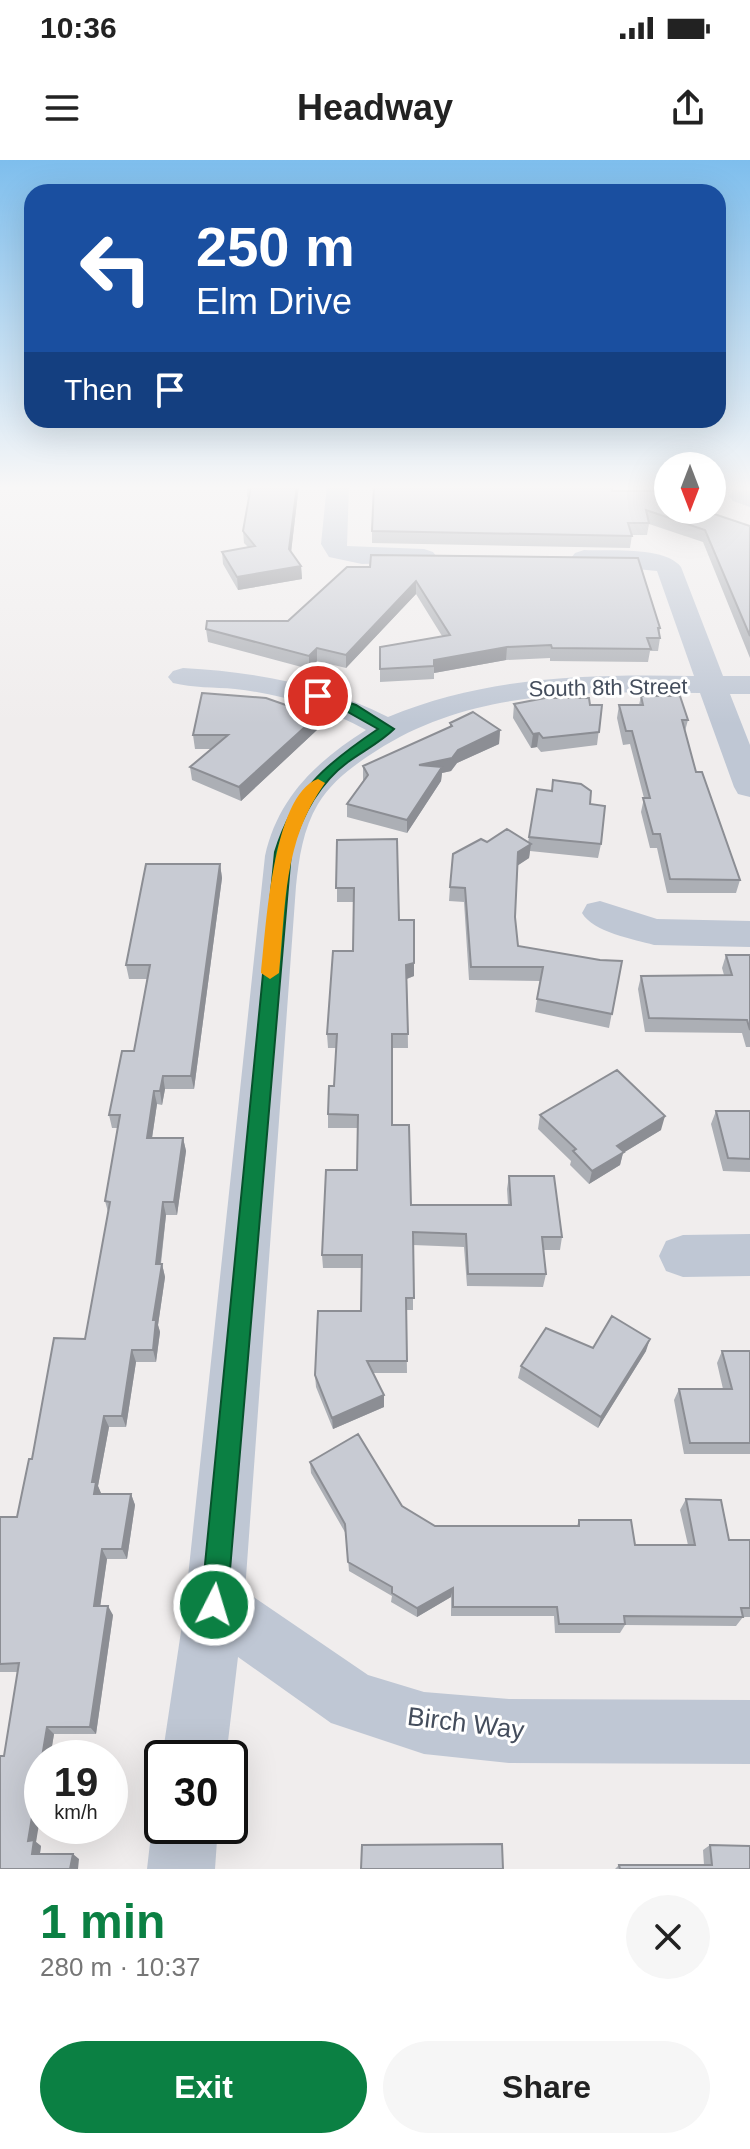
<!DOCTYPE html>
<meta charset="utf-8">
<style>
:root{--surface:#fff;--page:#f6f6f6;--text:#222;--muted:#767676;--accent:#0b8043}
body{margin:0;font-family:Arial,sans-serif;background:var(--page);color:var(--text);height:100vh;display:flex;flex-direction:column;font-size:30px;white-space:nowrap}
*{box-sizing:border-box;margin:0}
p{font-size:26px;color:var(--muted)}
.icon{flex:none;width:44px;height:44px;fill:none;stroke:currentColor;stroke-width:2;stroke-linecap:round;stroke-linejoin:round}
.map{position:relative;height:1709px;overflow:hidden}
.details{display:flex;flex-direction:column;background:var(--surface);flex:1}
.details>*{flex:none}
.top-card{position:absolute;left:24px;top:24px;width:702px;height:244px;border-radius:24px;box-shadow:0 8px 32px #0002;background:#1a4fa0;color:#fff;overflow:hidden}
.needle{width:52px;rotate:180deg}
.buttons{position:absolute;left:654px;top:292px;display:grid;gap:16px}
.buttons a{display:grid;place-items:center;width:72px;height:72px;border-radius:50%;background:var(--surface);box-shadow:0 8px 32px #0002;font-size:40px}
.speed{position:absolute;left:24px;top:1580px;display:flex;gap:16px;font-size:40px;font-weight:700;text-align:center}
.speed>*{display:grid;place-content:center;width:104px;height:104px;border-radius:50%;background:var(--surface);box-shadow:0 8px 32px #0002;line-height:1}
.speed small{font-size:20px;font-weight:400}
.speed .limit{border:4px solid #111;border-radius:12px;background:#fff;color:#111}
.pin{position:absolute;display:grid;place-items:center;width:68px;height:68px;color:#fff;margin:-34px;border:4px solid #fff;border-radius:50%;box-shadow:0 2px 8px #0007}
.me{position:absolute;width:88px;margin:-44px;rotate:5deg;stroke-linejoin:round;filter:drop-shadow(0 0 6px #0008)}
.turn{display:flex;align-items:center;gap:28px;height:168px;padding:0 40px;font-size:36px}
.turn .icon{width:104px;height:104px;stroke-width:2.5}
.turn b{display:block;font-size:56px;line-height:68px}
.then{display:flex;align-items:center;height:76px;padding:0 40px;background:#0003;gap:16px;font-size:30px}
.round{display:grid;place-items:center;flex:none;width:84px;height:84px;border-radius:42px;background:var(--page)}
.summary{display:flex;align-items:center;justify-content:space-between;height:136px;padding:0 40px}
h1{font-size:48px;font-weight:600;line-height:60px;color:var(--accent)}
.button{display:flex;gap:16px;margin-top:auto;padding:16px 40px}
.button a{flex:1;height:92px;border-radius:48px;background:var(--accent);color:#fff;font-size:32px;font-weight:600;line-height:92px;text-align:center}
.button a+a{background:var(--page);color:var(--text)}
.status{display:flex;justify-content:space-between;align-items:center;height:56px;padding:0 40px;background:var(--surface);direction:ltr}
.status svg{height:22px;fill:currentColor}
header{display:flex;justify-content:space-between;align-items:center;height:104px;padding:0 40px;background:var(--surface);font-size:36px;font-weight:600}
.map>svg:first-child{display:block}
</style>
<div class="status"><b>10:36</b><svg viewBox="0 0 49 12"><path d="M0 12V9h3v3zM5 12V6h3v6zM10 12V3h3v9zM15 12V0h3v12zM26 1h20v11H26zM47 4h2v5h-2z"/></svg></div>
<header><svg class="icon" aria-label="menu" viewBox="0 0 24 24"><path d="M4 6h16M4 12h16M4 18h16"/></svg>Headway<svg class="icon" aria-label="share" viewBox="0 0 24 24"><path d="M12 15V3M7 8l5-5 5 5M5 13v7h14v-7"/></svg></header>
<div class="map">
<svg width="750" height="1709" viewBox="0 0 750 1709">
<rect width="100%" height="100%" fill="#f0eded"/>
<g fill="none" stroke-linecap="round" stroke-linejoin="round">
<path fill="#bfc7d4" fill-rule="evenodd" d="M327 325H349L347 386 424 389 433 392 437 397 433 402 362 404 329 397 321 384Z
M741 329 750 331V347L733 341 729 336 733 331Z
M584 390C608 391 666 386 681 407L723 516H750V534H730L750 585V637L738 634 734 627 700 533C588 532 473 528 376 591 354 605 332 621 318 644 303 669 299 698 296 726L245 1431 368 1515 424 1532 509 1539 750 1540V1604L509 1603 424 1594 331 1563 238 1497 226 1598H162L185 1445 265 696C278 637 317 601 366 570 325 548 281 534 235 529 214 527 193 528 173 523L168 517 173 511 183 508C255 512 324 524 388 557 487 516 588 514 694 516L657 411 575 403 571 398 575 393Z
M600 741 657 759 750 761V787L654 785C633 779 593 772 582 753L587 744Z
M750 1074V1116L683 1117 666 1111 659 1096 666 1081 683 1075Z
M162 1643V1666H218L215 1709H147L152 1666Z"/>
</g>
<path fill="#acafb5" d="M247 325H299L291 392 301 406 302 419 238 430 223 404 222 392 248 387 244 383 243 371 249 338 247 337Z
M612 331 708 352 750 367V498L703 382 649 364 647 375H632L630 388 372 383V371Z
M347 407 660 468 659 474 660 478 658 491H650L648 502 550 501V498L506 500 434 513V519L380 522V487L442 476 416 434 346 508 317 501 309 509 208 482 206 469 288 461Z
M641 536 688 560 685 571 696 612 740 720 736 733H667L657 688H650L641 652 644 638 630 584 623 585 617 558 619 545H639Z
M514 544 602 545 597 585 541 592 537 587 531 588 513 558Z
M317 556 318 569 241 641 192 620 190 607 212 589H195L193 575Z
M450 563 500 570 499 584 457 603 451 611 442 613 441 621 407 673 347 657V644L363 621V606L450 567Z
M537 629 590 644 601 684 598 698 530 691 529 698 518 705 515 757 518 786 600 800 622 801 609 868 535 852 540 821 469 820 464 742 449 741 450 727 528 683Z
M337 680 399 760 414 803V816L407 819 408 888H392V965L411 1045H508L507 1029 509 1016 562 1077 560 1090H543L546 1114 543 1127 467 1126 464 1087 413 1085V1150H406L407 1213H373L384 1235V1247L333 1269 316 1227 315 1215 361 1151V1108H323L322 1095 357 1010 358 968H328V954L334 926 336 888H328L327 874 353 791 354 742H337Z
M220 704 222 718 194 929H165L162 945 157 944 152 978H183L186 991 177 1055H166L161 1104H162L165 1117 158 1165 160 1172 156 1202H136L126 1267H109L98 1326 101 1334H131L135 1345 127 1399H107L100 1446 113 1455 96 1574H54L50 1598H42L36 1682 41 1686 40 1694 79 1699 0 1709 4 1596 18 1512H0V1357H17L32 1299 85 1179 108 1052 105 1041 118 968H112L109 955 134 891 147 819H129L126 805Z
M726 795H750V887H746L742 873 645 872 638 829 641 816 724 815 722 808Z
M716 951H750V1012L723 1011 711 964Z
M540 955 661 970 623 993 620 1005 589 1024 570 1005 571 1001 538 969Z
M593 1188 646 1191 598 1268 518 1218 521 1206Z
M722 1191H750V1294H684L674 1240 679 1229H723L717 1203Z
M310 1302 402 1346 435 1366H577L579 1360 635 1385H688L680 1350 686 1339 729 1380H750V1457H743L736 1466 625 1465 620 1473H555L554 1456H451V1437L417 1457 391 1442 392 1436 349 1411 346 1374 311 1313Z
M710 1685 750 1709H615L619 1705H704L703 1690Z"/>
<path fill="#8c8e94" d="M297 325H299L290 401 289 389Z
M301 406 302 419 238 430 237 417Z
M416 421V434L346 508V495Z
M507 487 506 500 434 513V500Z
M317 488V501L309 509V496Z
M317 556 318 569 241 641 239 627Z
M500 570 499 584 457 603 451 611 442 613 441 621 407 673V660L419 605 458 590Z
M539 573 537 587 531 588 533 574Z
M531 684 529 698 517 706 518 692Z
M220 704 222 718 194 929 191 916Z
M414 803V816L406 819V805Z
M163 916 165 929 162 945 160 931Z
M154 931 157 944 150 991 147 978Z
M665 956 661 970 623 993 620 1005 589 1024 592 1011 617 986Z
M183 978 186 991 177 1055 174 1042Z
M163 1042 166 1055 159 1116 156 1104Z
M162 1104 165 1117 158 1165 160 1172 156 1202 153 1190V1160Z
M650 1179 646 1191 598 1268 601 1257Z
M132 1190 136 1202 126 1267 122 1256Z
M384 1235V1247L333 1269 332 1258Z
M104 1256 109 1267 98 1326 101 1333 99 1345 94 1334 92 1322Z
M131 1334 135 1345 127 1399 122 1389Z
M102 1389 107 1399 99 1455 94 1446Z
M453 1428 451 1437 417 1457V1448Z
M108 1446 113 1455 96 1574 90 1567Z
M47 1567 54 1574 50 1598H42Z
M42 1599V1647L36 1682 41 1686 39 1699 32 1694 28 1681Z
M73 1694 79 1699 78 1709H70Z"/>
<path fill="#c8cbd3" stroke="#8c8e94" stroke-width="2" d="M247 325H297L289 389 301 406 237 417 222 392 255 386 243 371 251 326H247Z
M374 325H612V331H668V350H707L708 352 750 366V476L705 370 646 350 649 363H628L632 376 372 371Z
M371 395 638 398 660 468H658L660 478H647L651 489 552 488 551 485 507 487 434 500V506L380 509V487L450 475 416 421 346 495 317 488 309 496 206 469 207 461H288L347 407H370Z
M202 533 266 538 317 556 239 627 190 607 228 575H193Z
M641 536H680L688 560H682L696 612H702L740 720 670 719 660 674H653L643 638H650L632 571H626L619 545H643Z
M545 538H589L590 545H602L599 572 543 578 539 573 533 574 514 544Z
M473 552 500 570 458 590 452 598 419 605 442 607 407 660 347 644 368 615 363 606 452 566 450 563Z
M553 620 581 624 591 631 590 644 605 646 601 684 529 677 537 629 552 631Z
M507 669 531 684 518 692 515 757 518 786 600 800 622 801 612 854 537 839 543 807H471L465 728 450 727 453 694 481 679 487 682Z
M397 679 399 760H414V803L406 805 408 874H392V965H409L411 1045H511L509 1016H554L562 1077H542L546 1114H468L466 1074 413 1072 414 1138H406L407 1201H367L384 1235 332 1258 315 1215 318 1151H361L362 1095H322L326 1010H357L358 955 328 954 329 926H334L337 874H327L333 791H353L354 728H336L337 680Z
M146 704H220L191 916H163L160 931H154L147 978H183L174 1042H163L156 1104H162L153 1160H156L153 1190H132L122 1256H104L92 1322H96L94 1334H131L122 1389H102L94 1446H108L90 1567H47L28 1681 34 1680 32 1694H73L70 1709H0V1596H4L19 1503 0 1504V1357H17L29 1299H32L54 1178 85 1179 110 1042 105 1041 120 955H109L122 891H134L150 805H126Z
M726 795H750V870L747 860 649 858 641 816 732 815Z
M617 910 665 956 617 986 624 992 592 1011 573 991 576 989 540 955Z
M716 951H750V999L728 998Z
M612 1156 650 1179 601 1257 521 1206 546 1168 593 1188Z
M722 1191H750V1283H690L679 1229H732Z
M358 1274 402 1346 435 1366H579V1360H631L635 1385H695L686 1339 721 1340 729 1380H750V1448H741L743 1457 624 1456 625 1464H559L557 1447H453V1428L417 1448 392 1433V1427L348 1402 345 1364 310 1302Z
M502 1684 503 1709H361L362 1685Z
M710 1685 750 1686V1709H620L619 1705H712Z"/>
<linearGradient id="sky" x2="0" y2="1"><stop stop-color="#7ebeed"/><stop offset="0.58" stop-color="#f8f7f7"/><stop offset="1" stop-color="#f8f7f7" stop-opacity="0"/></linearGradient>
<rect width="750" height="564" fill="url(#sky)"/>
<path fill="#0b8043" stroke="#07532c" stroke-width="2" d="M318 532 356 545 394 569C381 582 363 591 348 602 317 625 301 657 291 692L227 1445 223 1455 214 1459 205 1455 201 1445 275 692C294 630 326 604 378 569L346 551 313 539V533Z"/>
<path fill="#f59e0b" d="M318 619 325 623C283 681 286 744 279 813L270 819 261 813C266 771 272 635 318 619Z"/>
<g text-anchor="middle" stroke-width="6" stroke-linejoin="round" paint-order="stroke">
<g font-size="22" fill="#444d5c" stroke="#fff">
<text transform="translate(608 527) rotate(-1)" y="8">South 8th Street</text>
</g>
<g font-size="26" fill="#444d5c" stroke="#fff">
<text transform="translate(466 1563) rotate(7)" y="9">Birch Way</text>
</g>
</g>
</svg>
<div class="buttons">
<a><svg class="needle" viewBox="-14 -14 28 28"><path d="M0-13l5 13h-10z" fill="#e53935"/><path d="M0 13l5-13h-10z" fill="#767676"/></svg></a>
</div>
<div class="speed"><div>19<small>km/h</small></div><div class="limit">30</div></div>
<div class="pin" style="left:318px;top:536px;background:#d93025"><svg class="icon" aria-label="arrive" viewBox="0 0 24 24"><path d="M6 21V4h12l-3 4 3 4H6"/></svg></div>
<svg class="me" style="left:214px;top:1445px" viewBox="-20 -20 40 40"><circle r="17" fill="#0b8043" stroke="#fff" stroke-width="3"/><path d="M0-11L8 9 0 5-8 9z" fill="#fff"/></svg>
<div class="top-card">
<div class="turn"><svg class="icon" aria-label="left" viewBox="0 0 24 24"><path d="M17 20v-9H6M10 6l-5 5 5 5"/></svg><div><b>250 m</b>Elm Drive</div></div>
<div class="then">Then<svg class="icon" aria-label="arrive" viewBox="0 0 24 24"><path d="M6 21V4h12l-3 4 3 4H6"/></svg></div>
</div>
</div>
<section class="details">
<div class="summary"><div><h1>1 min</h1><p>280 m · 10:37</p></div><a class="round"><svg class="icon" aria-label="close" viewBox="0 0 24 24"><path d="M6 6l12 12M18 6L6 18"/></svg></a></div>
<div class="button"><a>Exit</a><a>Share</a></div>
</section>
